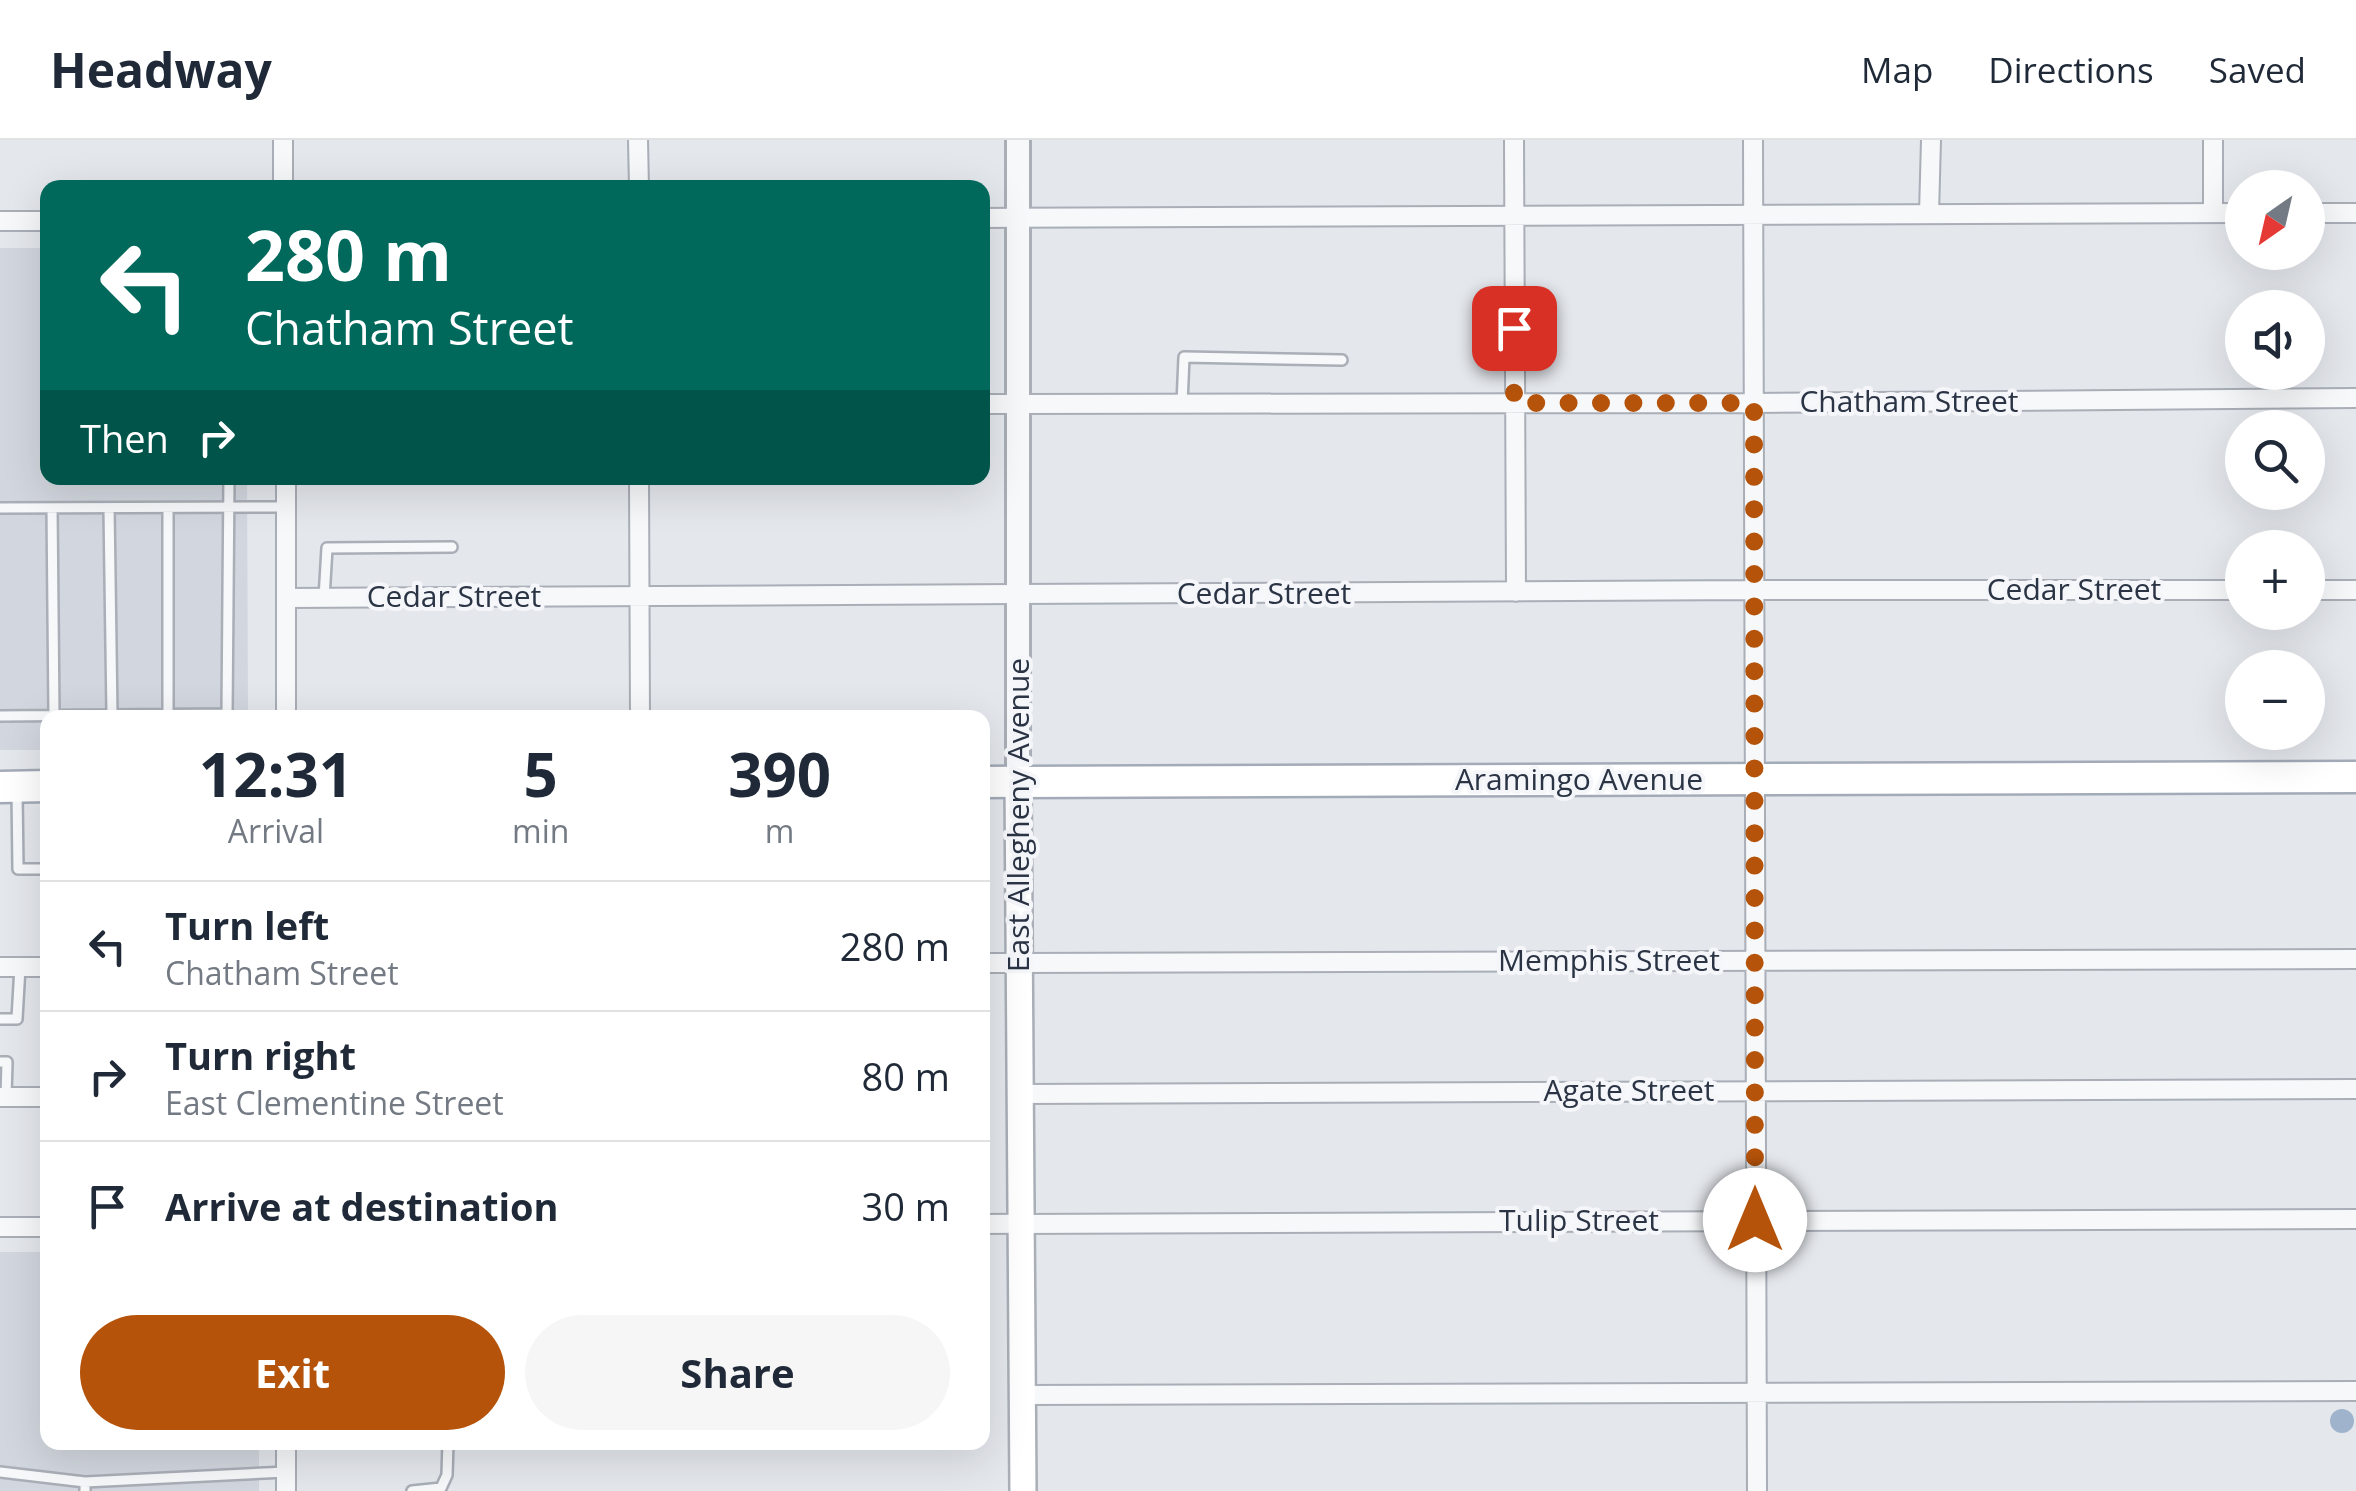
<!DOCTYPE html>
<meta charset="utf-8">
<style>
:root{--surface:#fff;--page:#f6f6f7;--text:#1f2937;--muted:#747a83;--line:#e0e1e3;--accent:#b45309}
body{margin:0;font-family:"Open Sans",sans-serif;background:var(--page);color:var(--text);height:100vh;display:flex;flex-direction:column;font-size:38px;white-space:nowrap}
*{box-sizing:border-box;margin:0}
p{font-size:32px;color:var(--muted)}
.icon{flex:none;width:55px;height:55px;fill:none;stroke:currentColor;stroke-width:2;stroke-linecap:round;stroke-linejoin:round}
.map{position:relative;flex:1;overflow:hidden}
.details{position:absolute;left:40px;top:570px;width:950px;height:740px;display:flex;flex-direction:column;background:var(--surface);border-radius:20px;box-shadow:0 10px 40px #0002}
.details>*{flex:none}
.banner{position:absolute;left:40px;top:40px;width:950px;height:305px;border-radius:20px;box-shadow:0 10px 40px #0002;background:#00695c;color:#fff;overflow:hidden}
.needle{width:65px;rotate:214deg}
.tools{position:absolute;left:2225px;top:30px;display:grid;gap:20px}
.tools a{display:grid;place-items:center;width:100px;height:100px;border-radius:50%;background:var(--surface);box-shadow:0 10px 40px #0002;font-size:50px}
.pin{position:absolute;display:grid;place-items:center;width:85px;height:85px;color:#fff;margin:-42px;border-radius:20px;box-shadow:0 5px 15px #0006}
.me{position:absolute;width:110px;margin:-55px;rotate:0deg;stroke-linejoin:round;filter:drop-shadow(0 0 8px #0008)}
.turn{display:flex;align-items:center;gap:35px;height:210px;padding:0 40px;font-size:45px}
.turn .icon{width:130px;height:130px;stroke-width:2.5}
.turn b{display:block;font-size:70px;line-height:85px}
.then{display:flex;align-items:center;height:95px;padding:0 40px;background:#0003;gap:20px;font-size:38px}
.eta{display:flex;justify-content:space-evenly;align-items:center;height:170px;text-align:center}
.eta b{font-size:60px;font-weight:700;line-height:70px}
.button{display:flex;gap:20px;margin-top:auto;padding:20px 40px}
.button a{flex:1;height:115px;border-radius:60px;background:var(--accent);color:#fff;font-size:40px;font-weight:700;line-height:115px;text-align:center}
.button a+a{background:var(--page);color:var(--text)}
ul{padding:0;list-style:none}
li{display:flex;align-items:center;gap:30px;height:130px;padding:0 40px;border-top:2px solid var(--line)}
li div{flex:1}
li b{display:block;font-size:38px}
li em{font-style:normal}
header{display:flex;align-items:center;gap:60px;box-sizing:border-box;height:140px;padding:0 50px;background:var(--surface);border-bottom:2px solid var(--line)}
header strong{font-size:48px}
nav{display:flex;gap:55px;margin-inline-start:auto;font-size:35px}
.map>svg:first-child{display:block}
</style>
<header>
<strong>Headway</strong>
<nav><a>Map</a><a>Directions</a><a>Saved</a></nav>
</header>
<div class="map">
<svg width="2356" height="1351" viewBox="0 0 2356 1351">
<rect width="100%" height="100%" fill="#e4e7ec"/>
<path fill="#d2d6de" d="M0 108H47L48 338H247L248 577 48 578 47 610H0Z
M982 846H989V1215H983Z
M0 1112H47L48 1302 259 1303V1351H0Z"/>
<path fill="#9fb4cc" d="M2330 1281a12 12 0 1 1 24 0a12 12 0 1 1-24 0Z"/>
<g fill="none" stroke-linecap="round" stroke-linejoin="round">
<defs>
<path id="service" d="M1182 264 1184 217 1342 220
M0 368 286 367
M52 368 54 575
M109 368 112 575
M324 458 327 408 452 407
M168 574V368
M0 576 227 574 229 338
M17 651 18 729H48
M0 879H17L20 827
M0 922H7L6 957
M0 1332 85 1342
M85 1351V1342L286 1332
M412 1351 441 1348 447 1335 448 1302"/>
<path id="minor" d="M638 0 639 48
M1514 0 1516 452
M1753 0 1757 1351
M2213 0V73
M283 48V0
M2308 73H2356
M1929 74 1931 0
M982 78 2242 73
M0 81H48
M982 264 1753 263 2356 258
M639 338 640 578
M2308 450H2356
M286 458 1754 450H2242
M286 578V338
M982 823 2356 819
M0 827H48
M1021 954 2356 949
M0 957H48
M982 1084 2356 1079
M0 1087H48
M1022 1255 2356 1251
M286 1302V1351"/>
<path id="tertiary" d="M1018 0V642"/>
<path id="secondary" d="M1018 642 1023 1351"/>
<path id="primary" d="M982 642 2356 637
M0 647 48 646"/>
</defs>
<use href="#service" stroke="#a9aeb7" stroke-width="14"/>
<use href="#minor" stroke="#a9aeb7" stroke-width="22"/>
<use href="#tertiary" stroke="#a9aeb7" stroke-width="28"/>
<use href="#secondary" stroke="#a9aeb7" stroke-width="30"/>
<use href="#primary" stroke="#a3abb8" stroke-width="35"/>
<use href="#service" stroke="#f7f8fa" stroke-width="9"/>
<use href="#minor" stroke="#f7f8fa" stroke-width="18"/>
<use href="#tertiary" stroke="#f7f8fa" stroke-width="22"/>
<use href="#secondary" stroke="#fff" stroke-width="25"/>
<use href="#primary" stroke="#fff" stroke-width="30"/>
</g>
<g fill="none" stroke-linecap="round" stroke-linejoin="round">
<path stroke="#b45309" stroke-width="18" stroke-dasharray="0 32.4" d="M1514 188V263H1754L1755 1080"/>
</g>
<g text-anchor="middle" stroke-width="8" stroke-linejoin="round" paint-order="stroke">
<g font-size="30" fill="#2b3445" stroke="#f4f6f9">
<text x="1909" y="272">Chatham Street</text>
<text x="2074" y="460">Cedar Street</text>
<text x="1264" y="464">Cedar Street</text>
<text x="454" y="467">Cedar Street</text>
<text x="1579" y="650">Aramingo Avenue</text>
<text transform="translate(1019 675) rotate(-90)" y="10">East Allegheny Avenue</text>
<text x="1609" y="831">Memphis Street</text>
<text x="1629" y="961">Agate Street</text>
<text x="1579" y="1091">Tulip Street</text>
</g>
</g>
</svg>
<div class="tools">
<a><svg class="needle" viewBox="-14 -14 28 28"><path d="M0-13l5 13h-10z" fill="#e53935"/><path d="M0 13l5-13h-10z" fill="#747a83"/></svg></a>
<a><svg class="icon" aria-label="sound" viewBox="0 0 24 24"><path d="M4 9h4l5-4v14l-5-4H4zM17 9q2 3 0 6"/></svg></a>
<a><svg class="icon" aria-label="search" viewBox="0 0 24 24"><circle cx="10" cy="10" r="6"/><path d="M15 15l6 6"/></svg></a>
<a>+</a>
<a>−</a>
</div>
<div class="pin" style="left:1514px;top:188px;background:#d93025"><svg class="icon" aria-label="arrive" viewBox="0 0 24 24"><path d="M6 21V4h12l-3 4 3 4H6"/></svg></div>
<svg class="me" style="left:1755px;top:1080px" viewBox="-20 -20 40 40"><circle r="19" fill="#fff"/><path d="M0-13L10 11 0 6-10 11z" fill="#b45309"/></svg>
<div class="banner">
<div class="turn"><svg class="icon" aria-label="left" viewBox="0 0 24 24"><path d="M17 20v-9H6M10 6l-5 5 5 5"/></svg><div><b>280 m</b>Chatham Street</div></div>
<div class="then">Then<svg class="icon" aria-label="right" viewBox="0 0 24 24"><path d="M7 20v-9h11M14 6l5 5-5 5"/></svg></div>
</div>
<section class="details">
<div class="eta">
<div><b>12:31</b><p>Arrival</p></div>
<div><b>5</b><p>min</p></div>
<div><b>390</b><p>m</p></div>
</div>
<ul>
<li><svg class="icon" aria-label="left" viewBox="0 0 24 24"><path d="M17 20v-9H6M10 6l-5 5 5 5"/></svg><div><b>Turn left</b><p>Chatham Street</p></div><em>280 m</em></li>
<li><svg class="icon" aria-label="right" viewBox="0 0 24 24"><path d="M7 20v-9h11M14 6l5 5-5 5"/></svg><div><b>Turn right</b><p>East Clementine Street</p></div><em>80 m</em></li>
<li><svg class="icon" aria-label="arrive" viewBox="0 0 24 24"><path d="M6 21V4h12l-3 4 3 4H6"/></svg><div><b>Arrive at destination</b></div><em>30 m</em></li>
</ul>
<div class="button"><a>Exit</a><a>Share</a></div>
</section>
</div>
